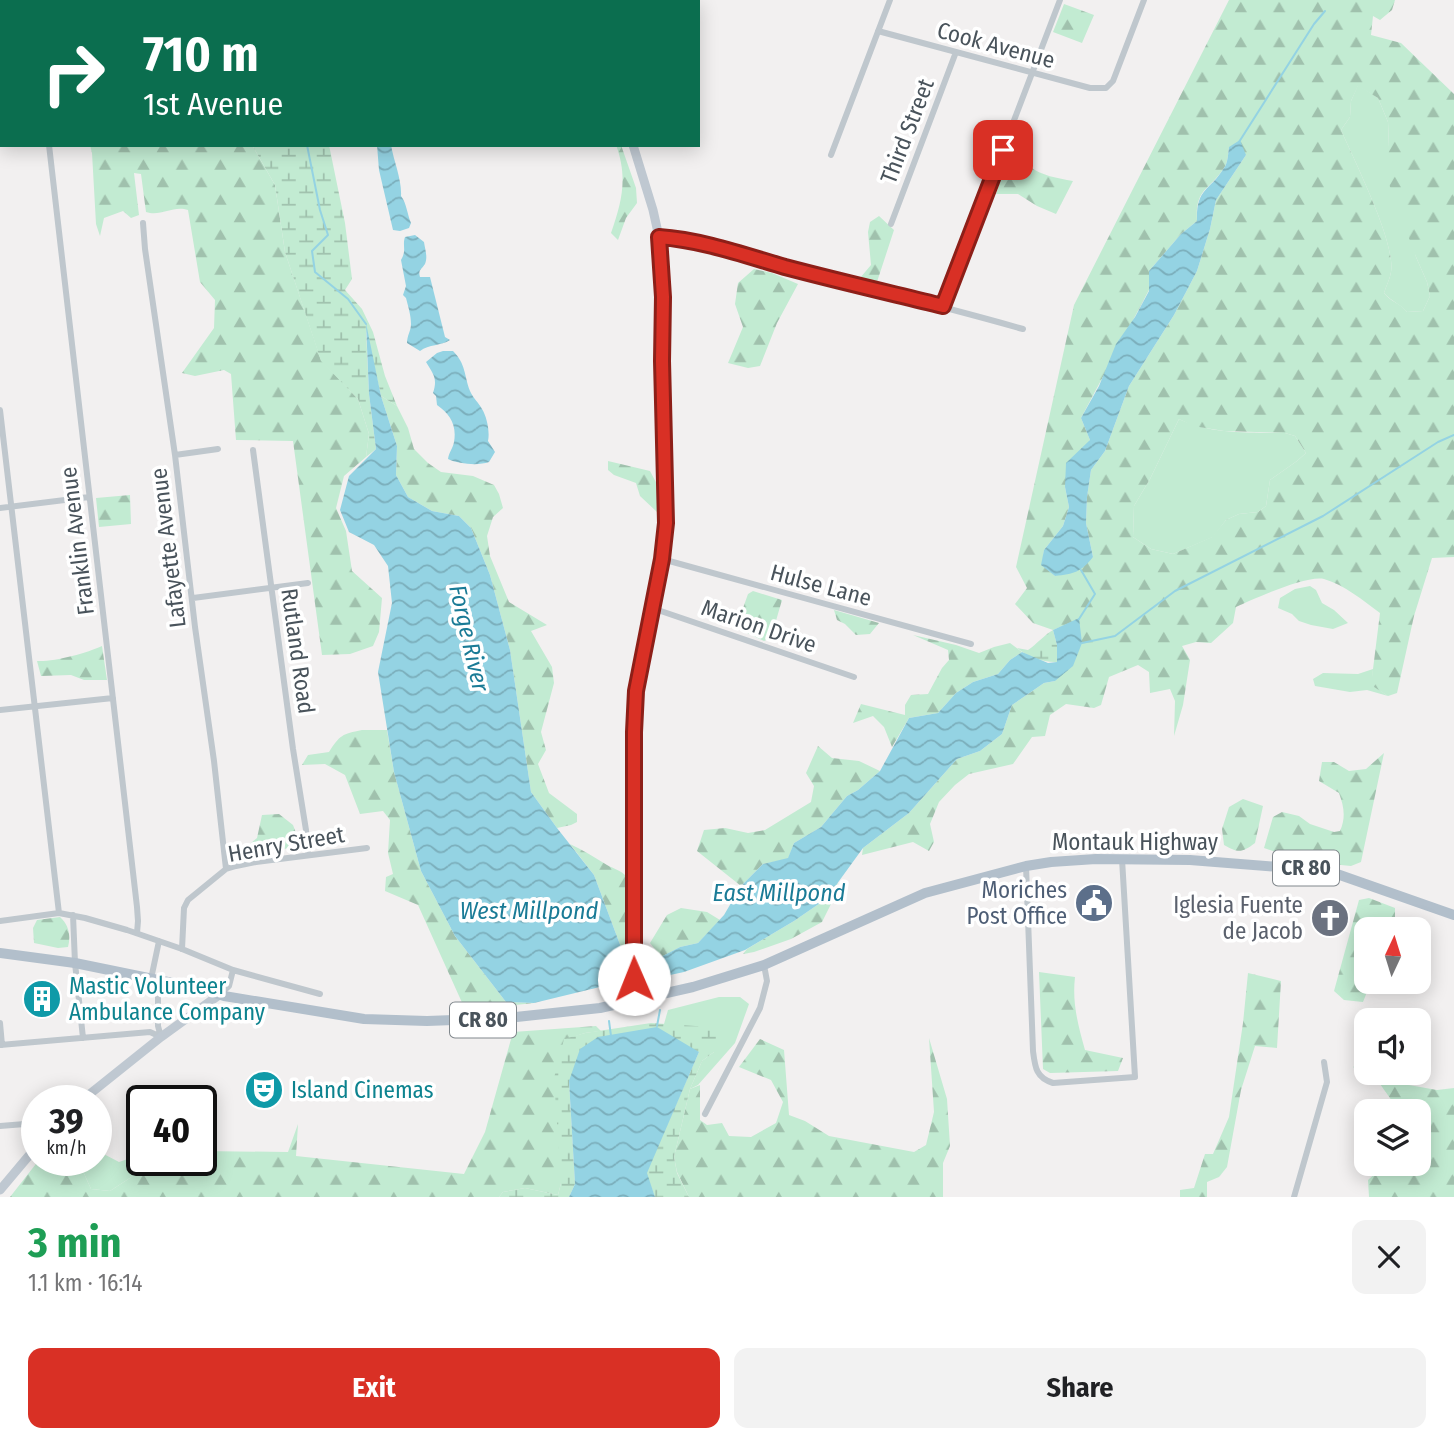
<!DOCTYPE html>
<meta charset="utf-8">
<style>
:root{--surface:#fff;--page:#f2f2f2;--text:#202124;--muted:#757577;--accent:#d93025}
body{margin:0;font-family:"Fira Sans Condensed",sans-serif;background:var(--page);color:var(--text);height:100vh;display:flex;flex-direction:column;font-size:26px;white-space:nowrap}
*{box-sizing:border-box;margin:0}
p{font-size:23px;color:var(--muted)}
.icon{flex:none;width:38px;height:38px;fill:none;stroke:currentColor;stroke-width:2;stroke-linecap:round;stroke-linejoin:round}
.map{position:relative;height:1197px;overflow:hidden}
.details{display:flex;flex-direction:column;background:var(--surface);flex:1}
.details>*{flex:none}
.guide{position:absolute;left:0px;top:0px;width:700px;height:147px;box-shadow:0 4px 18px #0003;background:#0b6e4f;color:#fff;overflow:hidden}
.needle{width:46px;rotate:4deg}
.buttons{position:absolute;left:1354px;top:917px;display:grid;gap:14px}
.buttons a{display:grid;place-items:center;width:77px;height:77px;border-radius:14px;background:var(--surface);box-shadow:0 4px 18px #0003;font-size:35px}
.speed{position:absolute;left:21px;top:1085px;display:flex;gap:14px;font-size:35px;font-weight:700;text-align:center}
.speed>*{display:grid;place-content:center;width:91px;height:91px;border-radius:50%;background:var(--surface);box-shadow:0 4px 18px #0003;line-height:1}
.speed small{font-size:18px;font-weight:400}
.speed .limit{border:4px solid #111;border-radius:10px;background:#fff;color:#111}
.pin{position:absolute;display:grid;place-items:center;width:60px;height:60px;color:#fff;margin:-30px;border-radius:14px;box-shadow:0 4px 10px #0006}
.me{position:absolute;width:77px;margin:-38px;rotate:359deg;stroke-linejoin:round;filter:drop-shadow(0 0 5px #0008)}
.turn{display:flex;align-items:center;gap:24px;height:147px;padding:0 28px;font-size:32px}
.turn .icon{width:91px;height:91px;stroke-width:2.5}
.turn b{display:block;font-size:49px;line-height:60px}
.round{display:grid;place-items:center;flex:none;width:74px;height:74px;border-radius:14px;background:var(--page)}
.head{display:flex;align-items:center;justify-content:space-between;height:119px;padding:0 28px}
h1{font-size:42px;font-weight:700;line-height:52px;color:#1e9e55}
.button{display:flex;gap:14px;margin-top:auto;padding:14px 28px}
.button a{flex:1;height:80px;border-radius:14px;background:var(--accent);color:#fff;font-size:28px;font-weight:700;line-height:80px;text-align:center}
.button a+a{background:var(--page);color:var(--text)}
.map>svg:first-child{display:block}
</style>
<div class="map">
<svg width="1454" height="1197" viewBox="0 0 1454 1197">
<defs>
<pattern id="forest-firs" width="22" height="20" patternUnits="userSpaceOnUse" patternTransform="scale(1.75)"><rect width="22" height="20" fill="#c2ebd2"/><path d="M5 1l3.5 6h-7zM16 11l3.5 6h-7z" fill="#a0c1ad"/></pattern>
<pattern id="wetland-marsh" width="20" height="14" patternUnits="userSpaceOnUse" patternTransform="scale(1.75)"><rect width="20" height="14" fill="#c2ebd2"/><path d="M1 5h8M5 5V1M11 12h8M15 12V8" fill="none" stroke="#a0c1ad"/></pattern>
<pattern id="water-waves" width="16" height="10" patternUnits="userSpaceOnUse" patternTransform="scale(1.75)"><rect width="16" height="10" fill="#94d3e3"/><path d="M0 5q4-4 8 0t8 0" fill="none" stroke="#7baebb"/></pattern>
</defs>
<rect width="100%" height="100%" fill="#f2f0f0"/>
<path fill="#c2ebd2" d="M1358 85 1378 98 1388 122 1389 147 1416 257 1427 282 1430 296 1423 311 1407 312C1399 303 1392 302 1384 293 1386 286 1390 279 1391 272 1396 243 1354 160 1341 130L1350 117 1351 101Z
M1179 419C1212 435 1249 432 1285 433L1295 436 1306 453 1297 461 1270 480 1266 506 1258 512 1239 514 1226 520 1213 537 1173 554 1151 549 1133 537 1134 506 1150 479Z
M1310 586 1316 590 1322 603 1334 610 1348 623 1333 629 1311 625 1299 621 1292 614 1278 608 1280 598 1295 589Z
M1373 669 1372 685 1388 696 1367 690 1350 692 1315 686 1313 679 1323 673 1358 674Z
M719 997H740L749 1004 735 1043 698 1085 690 1089 702 1061 714 1052 664 1024 668 1010Z
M96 1150 119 1162 142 1154V1160H144L133 1176 110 1191 91 1189 78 1160H96Z"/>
<path fill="url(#forest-firs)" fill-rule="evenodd" d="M0 0H227V2H2V85L0 68Z
M1229 0H1395L1392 10 1380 20 1373 16 1371 35 1401 43 1454 94V557L1432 558 1414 616 1397 693 1388 696 1371 685 1380 613C1362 600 1345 585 1324 579 1306 575 1254 599 1236 607L1233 623 1211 643 1196 642 1182 646 1190 660 1183 705 1174 736 1175 701 1170 689 1150 693 1149 672 1138 665 1109 677 1101 705 1094 708 1066 704 1050 715 1045 736 1032 737 1013 764 969 774 955 785 939 802 930 824 934 842 929 851 913 842 862 855 863 848 909 813 957 759 980 751 1002 734 1012 705 1044 683 1055 681 1079 619 1053 630 1033 623 1015 604 1027 588 1016 567 1074 305ZM1358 86 1378 98 1388 122 1389 147 1386 176 1416 257 1427 282 1430 296 1423 311 1407 312C1399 302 1392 303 1384 293 1386 286 1390 279 1391 272 1396 243 1354 160 1341 130L1350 117 1351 101ZM1229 147 1246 155 1216 200 1210 229 1197 271 1174 315 1129 386 1105 451 1091 470 1087 497 1086 523 1093 557 1055 576 1042 565 1044 550 1063 526 1069 507 1065 487 1090 440 1081 418 1149 290V271L1181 234 1197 221C1195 188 1209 191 1224 168 1228 163 1228 154 1229 147ZM1179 419 1193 426 1224 431 1285 433 1295 436 1306 453 1297 461 1270 480 1266 506 1258 512 1239 514 1226 520 1212 537 1173 554 1151 549 1133 537 1134 506 1150 479Z
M1064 4 1094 15 1082 43 1053 32Z
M90 145H252L275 185 285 252 321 360 358 399 369 434 366 457 344 476 336 508 346 531 352 571 382 598 379 632 373 646 350 654 322 655 293 441 236 440 231 374 224 370 195 376 182 373 214 328 215 300 200 282 188 210C173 205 161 217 146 212L141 174 134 173 139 215 131 218 123 211 104 218 100 236 96 224 92 153Z
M616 145H621L636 188 637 203 626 218 618 240 611 233C622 202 628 177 616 145Z
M1009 154C1017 157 1022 161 1029 166 1042 176 1057 178 1073 181L1056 214 1037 206 1018 194H996Z
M879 216 894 230 876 285 860 278 871 265 868 232 870 222Z
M754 269 772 273 798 284 777 323 760 366 748 368 728 363 743 327 735 304 738 283Z
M381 396 397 406 408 428 414 449 428 463 441 472 473 476 494 485 499 494 503 508 493 517 487 536 490 556 509 602 547 625 531 631 552 667 554 683 541 732 546 750 538 764 549 793 577 814V822L571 825 557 828 531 792 510 650 490 575 471 528 459 516 432 511 408 497 396 475 397 446Z
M608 461 650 471 659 488 657 512 640 496 636 483 614 475 608 470Z
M130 495 131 524 99 527 96 498Z
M753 591 782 600 771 638 764 641 743 631 737 625 748 594Z
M834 610 879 623 870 634 856 635 845 624 837 620Z
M913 635 956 645 979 653 994 647 1010 643 1022 652 1010 660 998 674 973 682 956 693 938 713 909 718 892 747 884 727 873 716 853 723 861 704 905 715V705L911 695 928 694 942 668 949 660 948 650Z
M102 646 107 680H84L71 675 41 676 37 661C54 662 87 653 102 646Z
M362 730H387L394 772 421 871 455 936 506 1002 534 1003 476 1009 464 1007 418 905 385 891 386 877 393 874 388 853 390 820 383 811 360 814 345 775 325 764 302 765 308 755 329 752C340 735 342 734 362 730Z
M818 746 832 758 859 761 880 771 858 790 847 796 821 827 794 843 788 859 763 864 741 886 697 851 704 830 725 828 748 833 765 830 811 802 814 786 806 773Z
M1384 753 1361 862 1351 866 1331 864 1309 858 1284 855 1264 848 1273 817 1282 812 1299 816 1310 824 1334 832 1340 831C1346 817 1344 807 1339 793L1319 781 1322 762H1334L1349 771 1366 769Z
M1243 799 1263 806 1255 843C1242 853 1238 853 1224 845L1222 829 1229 807Z
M279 814 293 825 299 841C285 855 261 851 244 849L257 838 262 815Z
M570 844C583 850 594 857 607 865 614 869 621 870 627 877V917L625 958 594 875Z
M838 882 831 904 822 922 791 939 754 952 743 954 747 949 794 921 826 899Z
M1369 898 1395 908V922L1392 929H1367V982H1371L1363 1002 1344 1000 1334 991 1359 900Z
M681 908 707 912 720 920 698 943 680 947 661 957 650 943 667 915Z
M60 917C69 925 71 936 68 947L58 948 34 943 33 928 37 920Z
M1039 972 1075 977C1072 1003 1078 1025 1085 1050L1123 1058 1118 1071 1050 1073 1043 1069Z
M1248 973 1281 981 1277 1048 1255 1046 1241 1090 1227 1167 1219 1177 1207 1182V1197H1180V1190L1194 1188 1205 1154H1213L1229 1117 1243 1023Z
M596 1026 601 1031 585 1033 564 1040 561 1183 558 1195 525 1188 503 1192 499 1197H10L39 1160H78L91 1189 110 1191 133 1176 144 1160H201V1151L288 1152 298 1124 296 1156 464 1174 485 1132 513 1032Z
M929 1038 947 1099 950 1146 943 1163V1197H689L677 1172 674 1157 690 1089 700 1085V1120L707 1125 722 1123 729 1136 751 1137 776 1123 783 1102 771 1080 739 1067 760 1039 784 1050 789 1115 805 1121 829 1136 914 1152 926 1145 934 1112Z
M1362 1062 1367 1063V1073H1394L1409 1085 1437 1090 1454 1088V1197H1369L1368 1180 1381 1168 1382 1164H1419V1111H1381L1379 1106 1392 1101 1380 1084 1353 1067Z"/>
<path fill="url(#wetland-marsh)" d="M252 145H329L345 223 352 279 345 290 362 309 373 332 385 376 397 406 381 396 366 329 369 394 376 449 366 457 369 434 358 399 321 361 285 252 275 185Z
M1053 630 1057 645 1058 662C1044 663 1028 657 1017 648L1028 650C1037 644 1043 636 1053 630Z
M651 1023 710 1027 723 1038 714 1052 702 1061 690 1089 674 1157 677 1173 689 1197H655L646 1173 699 1052 569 1081 575 1184 569 1197H499L503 1192 525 1188 558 1195 561 1183 554 1078 564 1039 585 1033Z"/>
<path fill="url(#water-waves)" d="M1240 140 1246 155 1216 200 1210 229 1197 271 1174 315 1129 386 1105 451 1091 470 1087 497 1086 523 1093 557C1081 572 1074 574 1055 576L1041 565 1044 550 1063 526 1069 507 1065 487 1066 463 1090 440 1081 418 1099 386 1116 344 1135 317 1149 291V271L1181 234 1197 221C1196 188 1209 192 1224 168 1228 163 1228 154 1229 147Z
M377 145H391C394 162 402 180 401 196 407 204 407 214 411 223L409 228 400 231 393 230 379 170Z
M415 235 424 242C425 249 428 257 425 264 421 270 418 270 420 277H430L445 337 450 340C441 346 429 344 420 351L407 343C407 335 411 331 411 324 411 315 408 306 406 298L403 295 406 286 401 260C407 250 402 246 405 237Z
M366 323 381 396 397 446 396 475 408 497 432 511 459 516 471 528 490 575 510 650 531 792 557 828 594 875 625 958 620 974 604 986 534 1003 506 1002 455 936 421 871 394 772 378 672 392 603 388 566 374 545 349 532 340 510 349 476 376 449 369 394Z
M443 351H453C466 364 464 375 470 391 473 398 479 403 482 409 487 417 490 432 488 441L495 452 489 462C478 466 459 464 448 459 449 452 453 448 454 442 457 425 450 414 437 405L436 396 433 393C438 378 433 374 426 362L437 353Z
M1079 618 1082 643 1073 666 1055 681 1044 683 1012 705 1002 734 980 751 957 759 909 813 863 848 826 899 794 921 745 950 684 972 647 980V964L680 947 698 943 724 915 741 886 763 864 788 858 794 843 821 827 847 796 858 790 880 771 909 718 938 713 956 693 973 682 998 674 1010 660 1022 652 1048 663 1057 662V645L1053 630Z
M657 1027 699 1052 647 1173 655 1197H569L575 1184 569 1081 580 1049 598 1037Z"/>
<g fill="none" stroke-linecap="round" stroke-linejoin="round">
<path stroke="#94d3e3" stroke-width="2" d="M287 0V2
M1239 142 1314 24 1325 11
M307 145 320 210 328 235 312 251 315 272 348 299 366 324
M1079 619 1095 594 1081 570
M1082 643 1115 636 1175 591 1323 516 1438 442 1454 435
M609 1021 611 1036
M657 1026 660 1010"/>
<path stroke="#bfc7cd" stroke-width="6" d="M878 31 1090 88H1106L1113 81 1144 0
M49 145 137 907 138 921 137 933
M831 155 890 0
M143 223 145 249 175 455 195 627 214 761 226 869
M891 224 956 52
M659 237C704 240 747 257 790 268 868 288 946 307 1023 329
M943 306 1060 0
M0 410 59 913
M253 450 293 749 306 830 308 855
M175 455 218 449
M0 508 89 497
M662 559 971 644
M193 598 308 583
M652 608 854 677
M0 710 113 698
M1026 866 1033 1051C1035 1067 1036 1078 1053 1083L1135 1077 1122 859
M73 915 75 963 83 1038
M0 921 59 913 85 918 127 930 182 949 233 970 320 994
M182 949 184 908 188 900 226 869 236 866 256 862 367 848
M151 979 159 941
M158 980V1026L161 1037
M219 995 229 986 233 970
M0 1023 2 1045
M0 1045 150 1032 161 1037
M705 1114 760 1008 767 981 764 965
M0 1126 37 1123
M1294 1197 1327 1082 1324 1062"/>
<path stroke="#bfc8d1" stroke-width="9" d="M587 0 588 2
M633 145 653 210 659 237 663 297 662 361 666 520 662 559 636 691 634 732 635 1000
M81 1101 161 1037 219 995
M0 1190 37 1146"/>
<path stroke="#b2bfcb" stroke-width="10" d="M0 953 75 963 202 989 224 996 364 1019 427 1021 507 1018 600 1008 693 987 764 965 925 893 1026 866 1051 862 1096 859 1190 860 1318 870 1337 874 1454 915"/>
</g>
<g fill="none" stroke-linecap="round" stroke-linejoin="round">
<defs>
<path id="route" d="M634 979V732L636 691 662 559 666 523 662 361 663 297 659 237C702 240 744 255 785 267 838 281 890 293 943 306L1003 150"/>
</defs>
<use href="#route" stroke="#8d1f18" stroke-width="18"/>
<use href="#route" stroke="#d93025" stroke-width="12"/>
</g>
<defs>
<symbol id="civic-disc" viewBox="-11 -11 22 22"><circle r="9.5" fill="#5c6f8a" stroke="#fff"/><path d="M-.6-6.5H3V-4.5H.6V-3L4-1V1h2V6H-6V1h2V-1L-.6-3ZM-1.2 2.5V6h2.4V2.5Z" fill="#fff"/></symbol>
<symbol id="church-disc" viewBox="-11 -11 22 22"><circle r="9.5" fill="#6b7280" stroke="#fff"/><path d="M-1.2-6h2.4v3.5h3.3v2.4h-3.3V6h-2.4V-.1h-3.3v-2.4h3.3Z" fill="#fff"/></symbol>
<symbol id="building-disc" viewBox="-11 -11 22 22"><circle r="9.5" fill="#0f9aa8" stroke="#fff"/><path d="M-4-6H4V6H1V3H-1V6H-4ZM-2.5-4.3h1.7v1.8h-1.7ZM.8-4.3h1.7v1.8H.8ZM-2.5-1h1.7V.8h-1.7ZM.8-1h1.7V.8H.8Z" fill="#fff"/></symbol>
<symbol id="theatre-disc" viewBox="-11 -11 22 22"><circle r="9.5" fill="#0f9aa8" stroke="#fff"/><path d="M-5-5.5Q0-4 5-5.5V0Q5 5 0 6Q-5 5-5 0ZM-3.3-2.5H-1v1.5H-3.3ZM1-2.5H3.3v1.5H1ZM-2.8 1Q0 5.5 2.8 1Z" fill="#fff"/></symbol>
</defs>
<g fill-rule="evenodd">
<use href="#civic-disc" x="1072" y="881" width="44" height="44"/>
<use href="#church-disc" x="1308" y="896" width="44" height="44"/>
<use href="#building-disc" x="20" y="977" width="44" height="44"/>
<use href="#theatre-disc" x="242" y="1068" width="44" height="44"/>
</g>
<g text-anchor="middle" stroke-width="7" stroke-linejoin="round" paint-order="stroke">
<g fill="#fff" stroke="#80878c" stroke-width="2">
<rect x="1273" y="850.5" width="66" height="35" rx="5"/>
<rect x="450" y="1002.5" width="66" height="35" rx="5"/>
</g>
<g font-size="21" font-weight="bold" fill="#49535b">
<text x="1306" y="875">CR 80</text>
<text x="483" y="1027">CR 80</text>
</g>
<g font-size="23" fill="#49535b" stroke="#fff">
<text transform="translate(996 45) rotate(15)" y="8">Cook Avenue</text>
<text transform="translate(907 131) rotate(-69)" y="8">Third Street</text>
<text transform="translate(77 541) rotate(-97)" y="8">Franklin Avenue</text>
<text transform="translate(168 548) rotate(-97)" y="8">Lafayette Avenue</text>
<text transform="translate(821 585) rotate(15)" y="8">Hulse Lane</text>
<text transform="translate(759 626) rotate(19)" y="8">Marion Drive</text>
<text transform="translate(298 651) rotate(82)" y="8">Rutland Road</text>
<text x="1135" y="850">Montauk Highway</text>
<text transform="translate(286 844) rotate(-10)" y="8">Henry Street</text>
</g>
<g font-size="23" fill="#4e5e75" stroke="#fff" text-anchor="end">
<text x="1067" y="898">Moriches<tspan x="1067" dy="26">Post Office</tspan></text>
</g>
<g font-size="23" fill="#5b616d" stroke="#fff" text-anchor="end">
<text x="1303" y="913">Iglesia Fuente<tspan x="1303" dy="26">de Jacob</tspan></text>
</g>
<g font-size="23" fill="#0d838f" stroke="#fff" text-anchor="start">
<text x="69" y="994">Mastic Volunteer<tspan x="69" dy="26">Ambulance Company</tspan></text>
<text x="291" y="1098">Island Cinemas</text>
</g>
<g font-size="24" font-style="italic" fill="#1a7b96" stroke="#fff">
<text transform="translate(469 638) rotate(77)" y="8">Forge River</text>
<text x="779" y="901">East Millpond</text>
<text x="529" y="919">West Millpond</text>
</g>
</g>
</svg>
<div class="buttons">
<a><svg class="needle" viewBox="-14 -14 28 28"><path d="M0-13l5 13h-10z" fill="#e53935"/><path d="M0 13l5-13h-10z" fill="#757577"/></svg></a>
<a><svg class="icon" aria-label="sound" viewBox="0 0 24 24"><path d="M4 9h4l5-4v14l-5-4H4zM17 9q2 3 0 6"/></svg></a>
<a><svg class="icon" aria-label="layers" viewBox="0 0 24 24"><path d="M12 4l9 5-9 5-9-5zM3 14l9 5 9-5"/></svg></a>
</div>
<div class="speed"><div>39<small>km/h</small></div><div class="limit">40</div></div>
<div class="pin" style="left:1003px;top:150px;background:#d93025"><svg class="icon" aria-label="arrive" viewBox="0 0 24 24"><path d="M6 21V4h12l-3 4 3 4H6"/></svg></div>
<svg class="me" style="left:634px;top:979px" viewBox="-20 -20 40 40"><circle r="19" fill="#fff"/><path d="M0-13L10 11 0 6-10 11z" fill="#d93025"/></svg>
<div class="guide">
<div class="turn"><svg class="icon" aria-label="right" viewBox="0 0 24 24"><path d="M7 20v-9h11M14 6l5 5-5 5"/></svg><div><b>710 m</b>1st Avenue</div></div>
</div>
</div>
<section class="details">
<div class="head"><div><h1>3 min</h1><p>1.1 km · 16:14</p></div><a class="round"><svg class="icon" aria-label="close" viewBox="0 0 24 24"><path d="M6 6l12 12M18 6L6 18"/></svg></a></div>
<div class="button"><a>Exit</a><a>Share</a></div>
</section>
